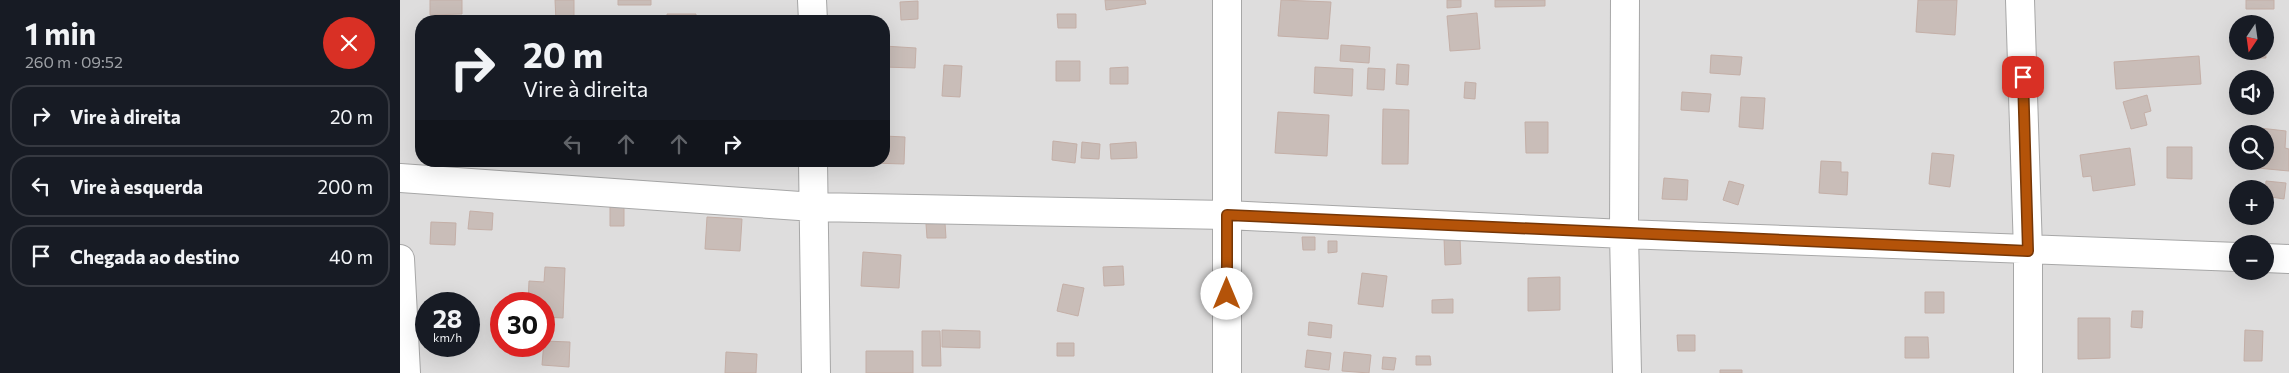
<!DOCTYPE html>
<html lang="pt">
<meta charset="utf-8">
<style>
:root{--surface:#171b24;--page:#20242c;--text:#f1f3f6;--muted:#9ea1a6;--line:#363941}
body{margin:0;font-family:Commissioner,sans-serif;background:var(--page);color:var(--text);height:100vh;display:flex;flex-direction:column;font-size:19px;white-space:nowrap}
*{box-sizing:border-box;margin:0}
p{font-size:16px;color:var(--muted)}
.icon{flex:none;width:28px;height:28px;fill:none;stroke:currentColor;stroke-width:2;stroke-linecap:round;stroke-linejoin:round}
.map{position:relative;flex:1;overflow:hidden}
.details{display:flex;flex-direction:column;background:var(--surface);width:400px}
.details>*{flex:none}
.banner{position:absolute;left:15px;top:15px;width:475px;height:152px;border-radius:20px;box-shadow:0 5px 20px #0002;background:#171b24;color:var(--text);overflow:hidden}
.needle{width:32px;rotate:193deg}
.tools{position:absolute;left:1829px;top:15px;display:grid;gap:10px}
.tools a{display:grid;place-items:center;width:45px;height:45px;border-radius:50%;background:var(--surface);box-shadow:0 5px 20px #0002;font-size:25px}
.speed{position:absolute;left:15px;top:292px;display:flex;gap:10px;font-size:25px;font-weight:700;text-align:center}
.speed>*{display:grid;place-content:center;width:65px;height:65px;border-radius:50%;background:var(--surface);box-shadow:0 5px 20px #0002;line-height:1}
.speed small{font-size:12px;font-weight:400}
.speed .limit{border:8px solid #d22;background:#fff;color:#111}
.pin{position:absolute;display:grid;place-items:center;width:42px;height:42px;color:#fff;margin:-21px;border-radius:10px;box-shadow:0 2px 8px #0006}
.me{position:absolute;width:55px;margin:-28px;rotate:0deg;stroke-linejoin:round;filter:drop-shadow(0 0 4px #0008)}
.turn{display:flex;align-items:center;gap:18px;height:105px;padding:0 25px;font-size:22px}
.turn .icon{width:65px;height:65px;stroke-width:2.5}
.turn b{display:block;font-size:35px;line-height:42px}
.lanes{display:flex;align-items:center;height:48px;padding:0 25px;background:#0003;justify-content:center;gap:25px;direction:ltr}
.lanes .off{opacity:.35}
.round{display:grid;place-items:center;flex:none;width:52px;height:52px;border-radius:26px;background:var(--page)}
.summary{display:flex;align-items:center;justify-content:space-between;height:85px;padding:0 25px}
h1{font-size:30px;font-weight:700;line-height:38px}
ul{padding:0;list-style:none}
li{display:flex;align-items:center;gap:15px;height:62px;margin:0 10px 8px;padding:0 15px;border:2px solid var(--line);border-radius:20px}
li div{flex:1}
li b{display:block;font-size:19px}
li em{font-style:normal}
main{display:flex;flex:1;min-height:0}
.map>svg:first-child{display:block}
</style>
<main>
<section class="details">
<div class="summary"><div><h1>1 min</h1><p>260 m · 09:52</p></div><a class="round" style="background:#d93025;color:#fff"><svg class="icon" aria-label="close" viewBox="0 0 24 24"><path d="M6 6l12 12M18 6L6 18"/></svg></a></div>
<ul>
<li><svg class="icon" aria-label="right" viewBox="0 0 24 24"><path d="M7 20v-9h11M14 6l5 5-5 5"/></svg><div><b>Vire à direita</b></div><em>20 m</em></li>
<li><svg class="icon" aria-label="left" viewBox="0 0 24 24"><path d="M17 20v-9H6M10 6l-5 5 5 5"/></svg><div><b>Vire à esquerda</b></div><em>200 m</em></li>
<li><svg class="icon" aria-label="arrive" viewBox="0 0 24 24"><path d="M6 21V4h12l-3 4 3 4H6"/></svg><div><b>Chegada ao destino</b></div><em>40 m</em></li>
</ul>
</section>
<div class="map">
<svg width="1889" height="373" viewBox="0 0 1889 373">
<rect width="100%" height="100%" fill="#f1ebe5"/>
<path fill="#dedddd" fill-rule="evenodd" d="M0 0H1889V373H0ZM21 21H484V161H21ZM1838 24H1865V51H1838ZM1838 79H1865V106H1838ZM1838 134H1865V161H1838ZM1838 189H1865V216H1838ZM1838 244H1865V271H1838ZM26 304H69V346H26ZM101 304H144V346H101Z"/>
<path fill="#c9bdb8" stroke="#c4afa7" d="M30 0H62V14L30 15Z
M155 0H174V21H156Z
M218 0H251V5H218Z
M705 0H745L746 4 706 10Z
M881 0 931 2 928 39 878 36Z
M1047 0H1061V7L1047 8Z
M1095 0H1145V6L1095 7Z
M1518 0H1557L1555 35 1516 32Z
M1846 0H1874V9H1846Z
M518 1V19L501 20 500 2Z
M1077 13 1080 49 1050 51 1047 16Z
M267 14H296V21H267Z
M657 14H676V28H658Z
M1865 42 1866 58H1844V51H1865Z
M941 45 970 47 969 63 940 61Z
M484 46 516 48 515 68 484 67Z
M1311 55 1342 57 1340 75 1310 73Z
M1799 56 1801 84 1716 89 1714 62Z
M656 61H680V81H656Z
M997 64 1009 65 1008 85 996 84Z
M544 65 562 66 560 97 542 96Z
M728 67V84H710V68Z
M915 67 953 69 952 96 914 93Z
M968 68 985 69 984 90 967 89Z
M1065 82 1076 83 1075 99 1064 98Z
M1282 92 1311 94 1309 112 1281 110Z
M1747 95 1751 111 1744 113 1747 125 1731 129 1723 102Z
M1341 97 1365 98 1363 129 1339 127Z
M983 109 1009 110 1008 164H982Z
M878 112 929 115 927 156 875 153Z
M1125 122H1148V153H1126Z
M1851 127 1886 131 1885 148 1889 149V171L1847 167 1848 161H1865V134H1851Z
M484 136 505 137 504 164 471 163 484 161Z
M653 141 677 144 675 163 652 160Z
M682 142 700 144 699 159 681 158Z
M736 142 737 158 711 159 710 144Z
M1767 147H1792V179L1767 178Z
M1730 148 1735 185 1693 191 1691 176 1683 177 1680 155Z
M1532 153 1554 155 1550 187 1529 184Z
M1421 161 1441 162V172H1448L1447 195 1419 193Z
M1264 178 1288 180 1287 200 1262 199Z
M1329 181 1344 185 1338 205 1323 200Z
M1866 181 1886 183 1884 199 1865 196Z
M210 207H224V226H210Z
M70 211 93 213 92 230 68 229Z
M307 217 342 219 340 251 305 249Z
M31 222 56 223 55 245 30 244Z
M545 223 546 238H527L526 224Z
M902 237H915V250H903Z
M1060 237 1061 264 1045 265 1044 238Z
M928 241H937V252L928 253Z
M463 252 501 255 499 288 461 286Z
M723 266 724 285 704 286 703 267Z
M145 267 165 268 163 318 144 317V304H128L129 281 144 282Z
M962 273 987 276 983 307 958 304Z
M1160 277V310L1128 311V278Z
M663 284 684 288 678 316 657 311Z
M1525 292H1544V313H1525Z
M1053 299V313H1032V300Z
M1732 311H1743L1742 328 1731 327Z
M1678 318H1710V358L1678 359Z
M909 322 932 325 931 338 908 335Z
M542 330 580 331V348L542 347Z
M1845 330 1863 331 1862 361H1844Z
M522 331H540L541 366H522Z
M1277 335H1295V351H1278Z
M1505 337H1528L1529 358H1505Z
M144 341 170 342 169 367 142 365Z
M657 343H674V356H657Z
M907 350 931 353 929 370 905 367Z
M466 351H513V373H466Z
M326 352 357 354 356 373H325Z
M944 352 971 355 969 373 942 371Z
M1016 356H1030L1031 365H1016Z
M983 357 996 358 994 370 982 369Z
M1320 370H1342V373H1320Z"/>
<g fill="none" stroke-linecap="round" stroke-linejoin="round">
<defs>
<path id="minor" d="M412 0 413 21
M827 0V373
M1225 0 1224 234 1227 373
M1620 0 1628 251V373
M413 161 416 373
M0 178 414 207 827 215 1224 234 1838 257
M1865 258 1889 259
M0 259 6 373"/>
</defs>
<use href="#minor" stroke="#a7a7a7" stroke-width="30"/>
<use href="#minor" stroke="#fff" stroke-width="28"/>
</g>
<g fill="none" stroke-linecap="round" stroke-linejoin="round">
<defs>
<path id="route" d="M827 294V215L1628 251 1623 77"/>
</defs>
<use href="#route" stroke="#753606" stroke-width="12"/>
<use href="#route" stroke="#b45309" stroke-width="9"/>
</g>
</svg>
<div class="tools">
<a><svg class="needle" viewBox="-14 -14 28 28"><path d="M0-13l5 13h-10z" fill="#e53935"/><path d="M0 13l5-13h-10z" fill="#9ea1a6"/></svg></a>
<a><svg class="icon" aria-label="sound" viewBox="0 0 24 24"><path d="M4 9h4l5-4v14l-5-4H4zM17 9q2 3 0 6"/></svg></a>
<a><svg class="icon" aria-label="search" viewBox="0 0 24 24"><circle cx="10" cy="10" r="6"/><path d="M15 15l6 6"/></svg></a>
<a>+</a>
<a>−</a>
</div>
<div class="speed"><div>28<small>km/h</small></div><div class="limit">30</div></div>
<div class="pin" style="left:1623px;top:77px;background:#d93025"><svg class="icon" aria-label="arrive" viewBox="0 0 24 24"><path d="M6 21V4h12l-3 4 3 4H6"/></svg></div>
<svg class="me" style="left:827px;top:294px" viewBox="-20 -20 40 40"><circle r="19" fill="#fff"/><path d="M0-13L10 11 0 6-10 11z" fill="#b45309"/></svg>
<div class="banner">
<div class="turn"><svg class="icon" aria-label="right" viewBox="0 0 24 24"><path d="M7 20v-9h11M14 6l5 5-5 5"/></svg><div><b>20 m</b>Vire à direita</div></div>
<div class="lanes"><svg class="icon off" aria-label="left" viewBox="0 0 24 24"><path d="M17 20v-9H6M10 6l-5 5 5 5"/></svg><svg class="icon off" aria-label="ahead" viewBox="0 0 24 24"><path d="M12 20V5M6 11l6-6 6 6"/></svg><svg class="icon off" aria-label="ahead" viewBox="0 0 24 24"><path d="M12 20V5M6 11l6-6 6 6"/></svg><svg class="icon" aria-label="right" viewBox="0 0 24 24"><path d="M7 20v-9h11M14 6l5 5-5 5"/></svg></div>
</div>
</div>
</main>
